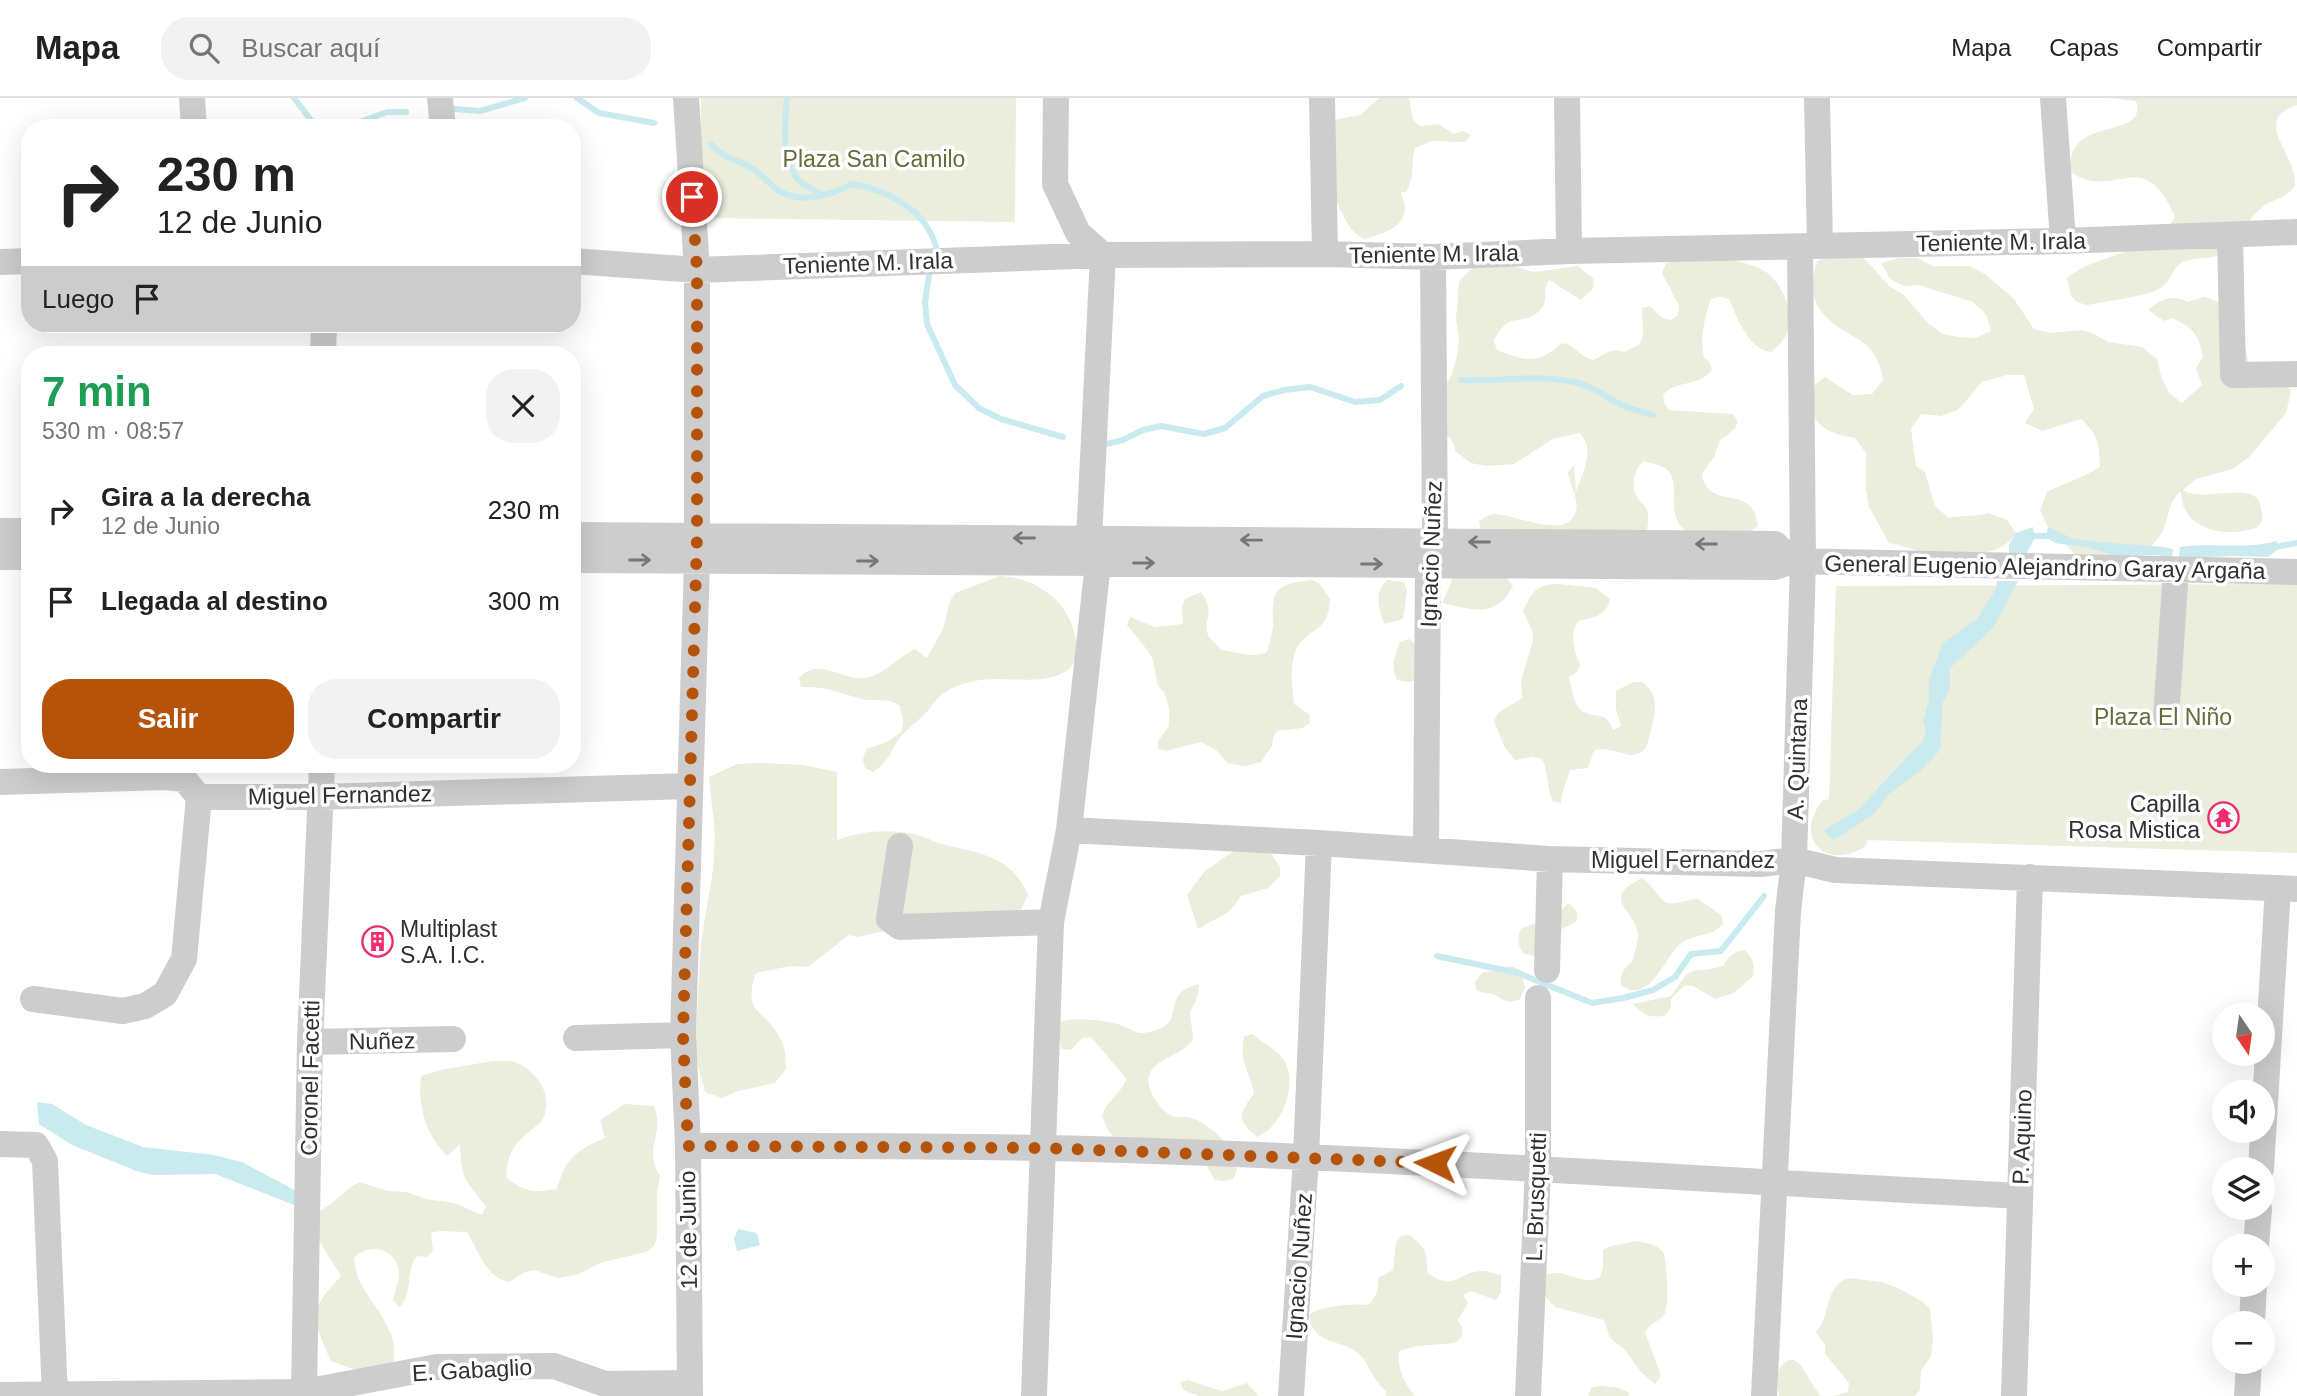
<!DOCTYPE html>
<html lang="es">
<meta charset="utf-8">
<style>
:root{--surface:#fff;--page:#f2f2f2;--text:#222;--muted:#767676;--line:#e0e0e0;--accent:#b45309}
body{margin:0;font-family:Arial,sans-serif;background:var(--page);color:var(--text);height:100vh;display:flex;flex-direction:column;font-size:26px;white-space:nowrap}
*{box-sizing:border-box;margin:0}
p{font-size:23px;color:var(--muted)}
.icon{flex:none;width:38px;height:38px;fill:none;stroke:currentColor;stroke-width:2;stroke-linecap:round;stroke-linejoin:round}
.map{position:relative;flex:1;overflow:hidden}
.details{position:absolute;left:21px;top:248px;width:560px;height:427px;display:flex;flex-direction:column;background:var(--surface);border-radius:28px;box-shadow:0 7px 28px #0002}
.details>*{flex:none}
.banner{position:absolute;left:21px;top:21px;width:560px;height:214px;border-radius:28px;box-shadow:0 7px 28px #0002;background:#fff;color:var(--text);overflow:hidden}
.needle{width:46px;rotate:167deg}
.buttons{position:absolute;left:2212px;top:905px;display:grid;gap:14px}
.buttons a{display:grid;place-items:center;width:63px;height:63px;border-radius:50%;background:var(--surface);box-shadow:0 7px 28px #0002;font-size:35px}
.pin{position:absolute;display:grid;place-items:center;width:60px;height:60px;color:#fff;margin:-30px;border:4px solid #fff;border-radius:50%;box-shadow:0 2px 7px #0007}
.me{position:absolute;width:77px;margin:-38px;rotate:273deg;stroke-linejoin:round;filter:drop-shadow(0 0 5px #0008)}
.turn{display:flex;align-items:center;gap:24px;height:147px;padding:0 21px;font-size:32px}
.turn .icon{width:91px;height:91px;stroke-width:2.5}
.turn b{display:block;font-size:49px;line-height:60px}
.then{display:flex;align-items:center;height:66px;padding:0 21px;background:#0003;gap:14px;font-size:26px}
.round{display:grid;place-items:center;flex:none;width:74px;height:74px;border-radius:28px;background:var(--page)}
.summary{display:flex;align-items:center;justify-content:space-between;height:119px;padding:0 21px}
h1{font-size:42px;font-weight:800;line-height:52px;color:#1e9e55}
.primary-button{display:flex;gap:14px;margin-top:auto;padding:14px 21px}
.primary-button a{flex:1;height:80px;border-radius:28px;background:var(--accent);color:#fff;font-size:28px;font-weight:800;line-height:80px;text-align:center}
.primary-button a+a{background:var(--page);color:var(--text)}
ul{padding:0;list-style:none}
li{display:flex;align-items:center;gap:21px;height:91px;padding:0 21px}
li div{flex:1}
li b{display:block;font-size:26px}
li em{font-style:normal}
header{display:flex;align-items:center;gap:42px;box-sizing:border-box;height:98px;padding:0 35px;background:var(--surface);border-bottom:2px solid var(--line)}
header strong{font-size:33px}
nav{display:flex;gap:38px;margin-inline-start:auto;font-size:24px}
.search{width:490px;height:63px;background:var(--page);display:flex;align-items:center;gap:18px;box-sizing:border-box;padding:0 24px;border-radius:28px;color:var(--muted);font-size:26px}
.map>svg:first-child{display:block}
</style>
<header>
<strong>Mapa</strong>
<div class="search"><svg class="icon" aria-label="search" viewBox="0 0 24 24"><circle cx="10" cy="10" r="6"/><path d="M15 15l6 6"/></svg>Buscar aquí</div>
<nav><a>Mapa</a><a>Capas</a><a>Compartir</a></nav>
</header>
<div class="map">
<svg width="2297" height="1298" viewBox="0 0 2297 1298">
<rect width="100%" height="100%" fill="#fff"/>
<path fill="#ebeddd" d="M701 0H1016L1015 124 700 120Z
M1379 0H1409L1413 22 1420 28 1438 26 1454 36 1463 33 1471 37 1466 44 1432 43 1415 50C1410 67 1416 77 1406 94H1401C1402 99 1406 107 1405 112 1403 131 1379 137 1364 141 1348 132 1345 121 1338 106 1335 97 1328 90 1323 82L1329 23 1360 17Z
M2109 0H2297V7C2250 23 2297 55 2295 87 2288 101 2271 101 2261 110 2245 123 2243 142 2229 153 2217 162 2197 158 2183 164 2172 169 2172 184 2159 191 2147 198 2103 204 2087 207L2077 204 2071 198 2067 180C2099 153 2151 159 2175 119 2143 44 2114 105 2071 74 2064 15 2149 44 2136 3Z
M1849 153 1866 162 1889 188 1904 197 1927 224 1941 235 1958 239 1975 240 1991 233 1986 216 1973 204 1918 187 1904 188 1890 181 1881 165 1899 160H1917L1933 168H1969L1985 176 2014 201 2034 231 2051 235 2081 232 2092 235 2108 244 2142 249 2157 261 2161 278 2169 295 2182 305 2202 287 2196 270 2203 259C2199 236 2193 230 2172 220L2164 223 2148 212C2161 201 2172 196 2188 204L2204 199C2236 205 2242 237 2249 265L2280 280 2291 293 2286 315 2249 359 2233 371 2196 381 2183 392C2203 405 2247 384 2259 403 2261 408 2262 416 2263 420L2258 429C2227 441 2181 433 2181 393 2166 406 2170 419 2162 435 2157 443 2148 449 2143 458L2078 460 2065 446 2055 445 2040 412 2047 394C2064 385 2085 379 2100 369 2099 345 2099 338 2081 321L2042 333 2025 325 2034 311 2024 277H2007L1982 284 1958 312 1941 318 1921 316 1911 331 1916 368 1925 374 1935 408 1949 420C1962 417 1977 419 1989 415L2007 422 2016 435C2004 457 1966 459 1944 457 1926 456 1907 449 1889 445L1869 409 1866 391V355L1855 340C1821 334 1810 326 1811 290L1825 279 1853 297 1872 296 1883 282C1881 270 1877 257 1867 248 1861 242 1851 237 1844 233 1814 214 1807 196 1817 163Z
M1701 159C1721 161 1742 162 1761 171 1780 180 1794 211 1788 232 1786 241 1778 248 1771 254 1749 252 1737 220 1729 201L1720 199 1711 201C1704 220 1700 240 1704 260L1709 263 1712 272C1699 290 1676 281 1663 297L1664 305 1669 312 1733 316 1738 323 1735 331 1720 342 1714 359 1702 376C1707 409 1740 391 1753 412 1756 416 1757 424 1758 428L1751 433 1691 436C1660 420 1685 383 1665 370 1659 366 1649 365 1643 363 1634 373 1630 389 1638 401 1640 404 1644 407 1646 410 1650 418 1647 431 1646 439L1481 432 1479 423C1483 420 1488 417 1493 416 1511 415 1565 442 1575 416 1581 403 1569 387 1568 374L1574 367 1576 394C1582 375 1597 350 1579 335L1553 341 1514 366 1486 368 1471 365 1455 353 1453 345 1441 328 1438 302 1452 276 1457 258 1459 240 1456 222 1459 184 1471 171 1488 166 1515 168 1533 174 1578 168 1593 180 1594 189 1581 202 1549 182C1542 192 1549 205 1539 213 1522 230 1510 210 1494 243L1497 252C1525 263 1538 267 1562 245 1575 247 1579 258 1593 262 1605 257 1610 249 1624 254L1640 246 1643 237 1642 210 1650 208 1662 220 1671 222 1678 217 1679 208 1662 175 1666 165Z
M1456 473 1507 480 1513 488C1495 521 1474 512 1442 505Z
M1000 478C1023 480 1036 485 1054 500 1066 511 1073 526 1076 542 1085 590 1024 581 995 581 979 581 958 585 944 595 937 600 932 608 926 615 919 622 909 629 902 637 890 651 892 661 873 674L865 670 863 662 866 651 887 644 901 634 903 625 900 608C888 599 875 604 862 601 839 595 826 588 801 589L799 580C816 561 835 577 856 580 880 583 895 560 915 551L927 560 943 531 950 503 955 495Z
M1311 482 1319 485 1330 501C1329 535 1307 530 1297 550 1289 565 1292 589 1294 606L1309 616 1310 625 1302 630 1277 633 1273 639 1272 648 1261 664 1245 668 1227 665 1216 652 1201 644 1166 653 1158 651V643L1169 628V610L1164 594 1158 588 1153 562 1148 553 1127 527 1130 519 1155 529 1183 526 1182 509 1185 501 1201 494C1217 516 1201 523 1209 539 1212 543 1218 548 1221 552 1239 554 1251 561 1267 554 1269 545 1273 534 1273 525 1271 491 1277 486 1311 482Z
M1387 482 1404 484 1407 493 1403 521 1384 526C1379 509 1373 495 1387 482Z
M1558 486 1596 490 1610 501C1607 518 1593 520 1578 523 1569 536 1574 552 1580 566L1577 574 1569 579C1572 591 1573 610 1586 615 1602 621 1605 613 1613 632L1621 628 1616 611V593L1633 584H1642C1650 589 1654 596 1655 606 1656 613 1649 643 1646 649 1644 652 1640 655 1637 656 1627 660 1611 648 1594 652L1588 670 1570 672 1562 696 1561 705 1553 703C1546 690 1549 674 1542 661L1532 659 1515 662 1504 648 1494 623 1498 615 1522 600 1521 583 1533 542 1532 532 1523 513C1533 493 1535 487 1558 486Z
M2297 486V755L1867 742 1866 748C1826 774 1793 740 1822 703L1829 701 1836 488Z
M1409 541 1417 547 1416 582 1408 584 1397 582C1390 569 1395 557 1400 544Z
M761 665 803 667 837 674V742C861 733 888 731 913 736 922 737 930 742 938 745 976 755 1011 756 1028 797L1020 814 892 831 858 839 849 837 808 869 790 868 756 875C742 915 763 910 779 938 785 949 786 959 786 971L775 985 738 993 722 1000 705 994 695 956 701 844 713 772 715 736 709 679 737 666Z
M1235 752 1270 754 1280 769V778L1268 790 1241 798 1230 813 1198 831 1187 797 1205 773Z
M1642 780C1652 786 1660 803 1668 805 1676 807 1689 801 1698 801L1721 817 1723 826C1711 840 1693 835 1680 846 1664 860 1649 908 1621 887 1620 876 1623 871 1632 864 1634 856 1638 846 1638 837 1637 812 1597 802 1642 780Z
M1569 805 1577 814V823L1556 834 1536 859 1523 855C1518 848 1516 837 1522 830L1552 820Z
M1745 852C1753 861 1755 866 1753 878L1734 895 1715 901 1693 888H1684L1671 901V909L1666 917C1651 921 1643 917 1633 906L1671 898C1696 861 1687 878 1723 868 1729 857 1734 854 1745 852Z
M1512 868 1520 872 1525 889 1520 901C1507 907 1503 901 1493 896 1486 894 1482 896 1476 892L1475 884 1482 875Z
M1199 886 1198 897 1190 915 1193 941C1181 960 1154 959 1149 978 1145 991 1161 1013 1172 1018 1178 1020 1183 1018 1188 1019 1198 1021 1209 1029 1216 1035 1228 1045 1233 1058 1237 1072L1233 1081 1223 1083 1215 1082 1205 1065 1116 1040 1109 1034 1102 1018C1106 1002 1123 995 1126 980L1091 939 1082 940 1071 952 1062 951 1056 933 1058 925C1072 918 1108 922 1123 928 1130 930 1136 936 1143 935 1194 928 1155 896 1199 886Z
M1253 936C1261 944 1272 949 1280 957 1302 980 1283 1029 1257 1039 1236 1020 1239 1017 1254 995 1249 972 1239 965 1244 938Z
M493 963C500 963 509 962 515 964 536 972 556 999 542 1022 540 1026 533 1030 530 1033 513 1047 507 1058 506 1079 524 1094 534 1095 557 1091 566 1060 576 1052 605 1040L600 1022 625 1006 654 1008C666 1036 642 1049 660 1078L657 1097V1139L654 1148 646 1154 600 1165 576 1177 558 1180 534 1172 525 1174 509 1184C486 1180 478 1152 467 1134L440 1133 431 1135 433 1152 427 1159 417 1158C405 1173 413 1195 400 1209L393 1203C395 1193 401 1179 398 1169 392 1148 368 1146 354 1160 355 1167 356 1176 359 1182 372 1209 407 1240 390 1272L366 1276 331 1263C324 1247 310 1222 320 1204 325 1195 334 1186 341 1178L306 1122 331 1106 352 1088 360 1084 388 1093 407 1094 426 1101 454 1105 482 1117 486 1108C465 1082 461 1080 460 1046L447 1058C426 1037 417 1008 421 978L440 972Z
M1410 1137C1426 1151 1427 1153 1427 1174 1455 1196 1459 1172 1483 1173 1488 1173 1495 1176 1501 1177V1194L1496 1202 1471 1193 1463 1197 1468 1205 1458 1222 1462 1230V1238L1455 1245 1417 1248 1399 1253C1397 1271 1404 1285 1415 1298H1386V1293C1374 1283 1371 1272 1363 1260 1347 1239 1313 1251 1309 1217 1319 1208 1354 1205 1368 1207 1377 1199 1378 1192 1378 1180L1393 1172 1396 1145 1401 1138Z
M1637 1143C1646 1145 1657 1146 1663 1154 1667 1159 1669 1209 1665 1215 1660 1223 1650 1225 1645 1234L1661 1278 1655 1286 1641 1274 1624 1251 1610 1240 1604 1222 1555 1209 1543 1196V1179C1563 1166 1580 1190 1600 1179L1603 1170V1152L1611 1148Z
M1850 1180 1881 1184 1898 1190 1923 1204 1930 1211 1933 1240 1931 1258 1921 1273 1920 1292 1915 1298H1833L1848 1294 1849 1285 1825 1256V1247L1816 1234C1832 1216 1824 1186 1850 1180Z
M1792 1261 1800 1266 1820 1298H1779C1777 1282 1774 1267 1792 1261Z
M1188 1282 1222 1293 1247 1285 1258 1298H1199L1183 1292 1180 1284Z
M1600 1288 1619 1290 1628 1294 1630 1298H1588L1592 1289Z"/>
<path fill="#c9eaee" d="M2033 429 2035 440 2026 456 2009 459V447L2016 435Z
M2048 429 2074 441 2088 443 2164 449 2173 451 2172 459 2153 457 2118 458 2090 450 2055 445 2046 439Z
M2277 443V452L2268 459 2232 458 2179 460 2180 449C2213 444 2245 452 2277 443Z
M1997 483H2018L1993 530 1950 570V590L1943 604 1940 650 1936 657 1919 674 1888 697 1873 717 1834 742 1824 734 1826 731 1858 712 1924 641 1926 632 1923 623 1929 603V582L1943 545 1977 521 1996 491Z
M37 1004 52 1006 86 1027 143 1049 214 1057 242 1064 300 1095 299 1109 215 1076 154 1077 139 1074 72 1047 39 1026Z
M738 1131 757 1135 760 1147 737 1153 734 1140Z"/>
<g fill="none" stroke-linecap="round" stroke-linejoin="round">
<path stroke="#c9eaee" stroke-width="6" d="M294 0 311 22 325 30
M577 0 599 15 654 25
M787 0C785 24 781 56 795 78 801 87 814 92 823 97
M455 11 480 13 525 0
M343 30 387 14H406
M711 46C727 64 736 59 753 71 764 78 772 90 783 95 806 106 832 96 852 86 888 92 926 112 936 149
M929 177 925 204 927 226 955 287 979 310 1001 321 1063 339
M1461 282C1499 284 1537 276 1574 284 1597 289 1604 299 1622 307 1632 312 1643 314 1653 317
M1102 347 1123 342 1143 332 1161 328 1204 336 1225 330 1263 298 1284 292 1310 289 1355 304 1380 302 1401 288
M2028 440 2030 438H2054
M2270 450 2297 445
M1437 858 1518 875 1592 905 1623 900 1653 892 1675 879 1691 856 1721 853 1764 798"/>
<path stroke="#cdcdcd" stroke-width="26" d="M192 0 194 30
M440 0 443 30
M686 0 697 172V462L683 937 688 1048 690 1298
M1322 0 1325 156
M1567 0 1569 153
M1817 0 1820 148
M2053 0 2063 143
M2230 137 2233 277 2297 276
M572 163 697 172 1103 157 1325 156 1433 159 1569 153 2063 143 2297 134
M0 164 30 163
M323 257 324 226
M0 433H30
M572 437 1775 446 1793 463
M0 459H30
M572 462 1775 469 1793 463 2297 474
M2166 619 2176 472
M0 684 166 679 184 681 199 699H320L689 688
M1069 732 1319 745 1550 761 1761 766 1794 762 1835 772 2297 791
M900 748 889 821 900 829 1051 824
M1426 752 1428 467 1435 444 1433 159
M1547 872 1550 761
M33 901 123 913 145 908 165 896 184 861 199 699
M576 940 683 937
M310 944 453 941
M0 1046 36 1047 45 1063 55 1298
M688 1048C806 1048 925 1047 1043 1050 1369 1057 1694 1082 2020 1098
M2261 1071 2278 790
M2256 1148 2259 1110
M2252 1225 2254 1186
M304 1294 310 944 322 667
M0 1297 304 1294 437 1269 554 1268 605 1286 690 1285
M1034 1298 1051 824 1069 732 1098 465 1089 441 1103 157 1078 135 1055 86 1056 0
M1291 1298 1306 1059 1319 745
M1528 1298 1538 1070V900
M1764 1298 1788 813 1794 762 1803 464 1800 149
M2014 1298 2030 779
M2247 1298 2249 1264"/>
</g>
<defs><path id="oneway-shaft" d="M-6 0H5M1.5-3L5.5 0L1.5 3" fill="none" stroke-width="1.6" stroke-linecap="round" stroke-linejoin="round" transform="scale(1.75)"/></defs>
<g stroke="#777">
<use href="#oneway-shaft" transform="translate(1024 440) rotate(-180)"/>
<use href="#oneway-shaft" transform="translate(1251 442) rotate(-179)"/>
<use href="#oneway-shaft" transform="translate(1479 444) rotate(-180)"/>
<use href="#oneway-shaft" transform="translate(1706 446) rotate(-180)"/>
<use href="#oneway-shaft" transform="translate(640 462)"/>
<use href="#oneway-shaft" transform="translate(868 463)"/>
<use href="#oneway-shaft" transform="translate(1144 465)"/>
<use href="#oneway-shaft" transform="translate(1372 466)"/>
</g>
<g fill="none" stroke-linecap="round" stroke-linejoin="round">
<path stroke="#b45309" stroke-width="12" stroke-dasharray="0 21.6" d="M692 99 697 172V438L683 937 688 1048 1043 1050 1435 1065"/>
</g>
<defs>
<symbol id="temple-ring" viewBox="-11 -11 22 22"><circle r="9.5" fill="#fff" stroke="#ed2c70" stroke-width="1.5"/><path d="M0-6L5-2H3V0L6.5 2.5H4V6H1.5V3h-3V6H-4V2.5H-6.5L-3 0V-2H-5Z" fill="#ed2c70"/></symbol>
<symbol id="building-ring" viewBox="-11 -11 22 22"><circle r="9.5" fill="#fff" stroke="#ed2c70" stroke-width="1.5"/><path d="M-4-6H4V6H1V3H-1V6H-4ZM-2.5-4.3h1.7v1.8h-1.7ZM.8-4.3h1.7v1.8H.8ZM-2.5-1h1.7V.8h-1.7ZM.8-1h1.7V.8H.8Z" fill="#ed2c70"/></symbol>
</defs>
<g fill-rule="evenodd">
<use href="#temple-ring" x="2206" y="702" width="35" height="35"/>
<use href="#building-ring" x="360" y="826" width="35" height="35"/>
</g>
<g text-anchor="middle" stroke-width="7" stroke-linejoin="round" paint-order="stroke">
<g font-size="23" fill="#616e3b" stroke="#fff">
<text x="874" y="69">Plaza San Camilo</text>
<text x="2163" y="627">Plaza El Niño</text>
</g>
<g font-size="23" fill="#303030" stroke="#fff">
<text transform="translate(2001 144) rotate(-1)" y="8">Teniente M. Irala</text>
<text transform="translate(1434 156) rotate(-1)" y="8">Teniente M. Irala</text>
<text transform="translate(868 165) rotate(-2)" y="8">Teniente M. Irala</text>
<text transform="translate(1431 456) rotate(-88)" y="8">Ignacio Nuñez</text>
<text transform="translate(2045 469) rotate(1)" y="8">General Eugenio Alejandrino Garay Argaña</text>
<text transform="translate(1797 661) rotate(-88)" y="8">A. Quintana</text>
<text transform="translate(340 697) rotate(-1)" y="8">Miguel Fernandez</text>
<text x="1683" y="770">Miguel Fernandez</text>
<text transform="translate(382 943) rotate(-1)" y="8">Nuñez</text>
<text transform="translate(310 980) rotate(-89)" y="8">Coronel Facetti</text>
<text transform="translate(2022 1039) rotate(-88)" y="8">P. Aquino</text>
<text transform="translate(1536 1099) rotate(-88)" y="8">L. Brusquetti</text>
<text transform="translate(688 1132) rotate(-91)" y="8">12 de Junio</text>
<text transform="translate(1299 1168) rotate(-86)" y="8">Ignacio Nuñez</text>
<text transform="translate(472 1272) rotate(-3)" y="8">E. Gabaglio</text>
</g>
<g font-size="23" fill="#303030" stroke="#fff" text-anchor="end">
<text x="2200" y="714">Capilla<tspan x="2200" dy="26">Rosa Mistica</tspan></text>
<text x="400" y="839" text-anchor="start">Multiplast<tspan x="400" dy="26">S.A. I.C.</tspan></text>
</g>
</g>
</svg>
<div class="buttons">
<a><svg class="needle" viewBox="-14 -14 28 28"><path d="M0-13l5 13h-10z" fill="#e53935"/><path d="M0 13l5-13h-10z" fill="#767676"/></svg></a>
<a><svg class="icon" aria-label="sound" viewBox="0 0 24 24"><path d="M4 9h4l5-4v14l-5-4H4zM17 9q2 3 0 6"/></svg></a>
<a><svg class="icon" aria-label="layers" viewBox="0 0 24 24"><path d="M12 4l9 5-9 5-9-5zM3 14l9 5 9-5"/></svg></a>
<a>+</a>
<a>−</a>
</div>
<div class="pin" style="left:692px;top:99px;background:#d93025"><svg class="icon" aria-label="arrive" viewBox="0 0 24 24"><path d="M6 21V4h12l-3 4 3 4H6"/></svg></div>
<svg class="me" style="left:1435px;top:1065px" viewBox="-20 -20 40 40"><path d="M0-17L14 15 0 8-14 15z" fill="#b45309" stroke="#fff" stroke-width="4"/></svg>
<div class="banner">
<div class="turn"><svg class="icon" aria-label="right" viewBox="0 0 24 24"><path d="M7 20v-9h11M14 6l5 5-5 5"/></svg><div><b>230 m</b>12 de Junio</div></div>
<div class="then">Luego<svg class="icon" aria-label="arrive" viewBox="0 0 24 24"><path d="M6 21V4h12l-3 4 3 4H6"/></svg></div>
</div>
<section class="details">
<div class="summary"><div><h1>7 min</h1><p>530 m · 08:57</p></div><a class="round"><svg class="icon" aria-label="close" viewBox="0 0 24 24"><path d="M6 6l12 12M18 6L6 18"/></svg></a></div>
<ul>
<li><svg class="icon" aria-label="right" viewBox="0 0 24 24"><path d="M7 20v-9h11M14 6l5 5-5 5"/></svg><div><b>Gira a la derecha</b><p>12 de Junio</p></div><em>230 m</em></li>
<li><svg class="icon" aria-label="arrive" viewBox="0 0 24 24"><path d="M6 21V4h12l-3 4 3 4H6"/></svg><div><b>Llegada al destino</b></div><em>300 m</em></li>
</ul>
<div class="primary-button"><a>Salir</a><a>Compartir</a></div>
</section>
</div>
